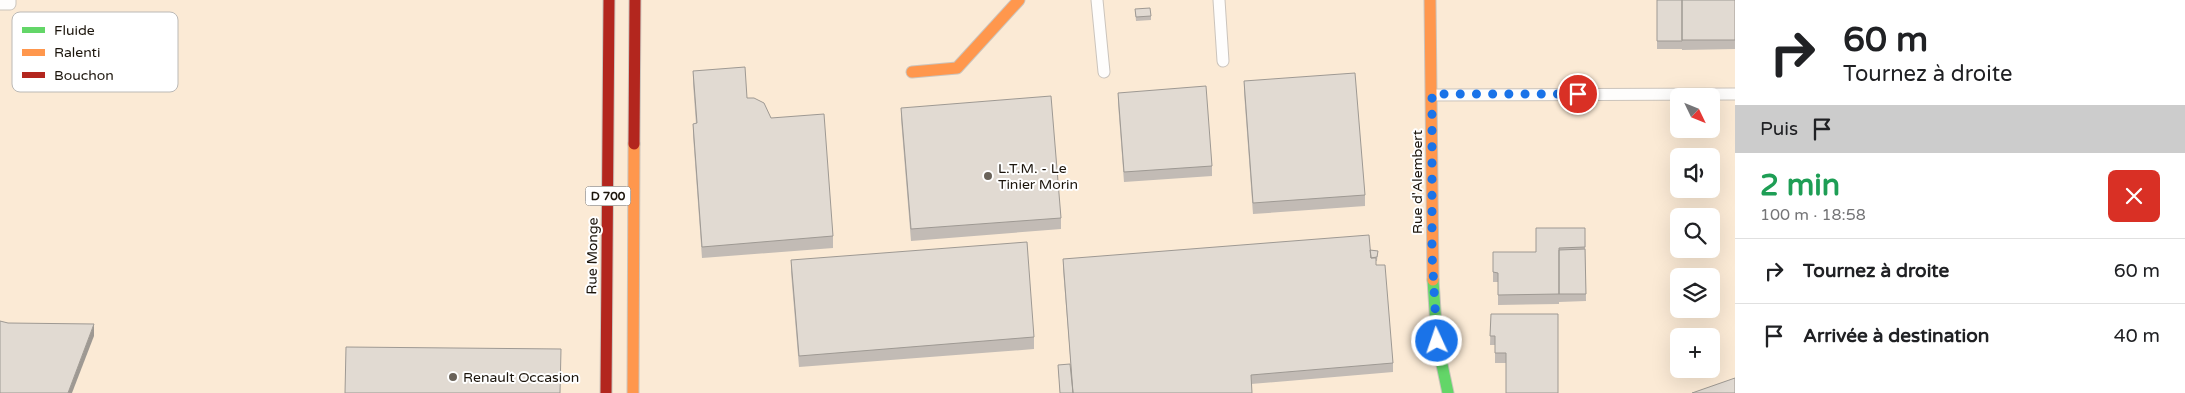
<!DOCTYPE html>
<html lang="fr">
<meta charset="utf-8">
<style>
:root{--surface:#fff;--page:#f2f2f2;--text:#202124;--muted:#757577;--line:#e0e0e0}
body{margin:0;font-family:"Varela Round",sans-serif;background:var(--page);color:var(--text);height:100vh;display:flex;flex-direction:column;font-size:19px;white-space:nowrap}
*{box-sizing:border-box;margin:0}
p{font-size:16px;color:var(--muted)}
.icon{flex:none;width:28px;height:28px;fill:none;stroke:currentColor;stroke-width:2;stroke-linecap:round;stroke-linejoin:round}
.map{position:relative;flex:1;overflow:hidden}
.details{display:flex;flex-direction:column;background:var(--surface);width:450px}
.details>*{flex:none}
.top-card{background:#fff;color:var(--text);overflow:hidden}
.needle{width:32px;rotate:133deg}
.buttons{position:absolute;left:1670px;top:88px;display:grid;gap:10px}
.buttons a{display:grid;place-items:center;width:50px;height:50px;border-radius:8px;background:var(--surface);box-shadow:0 5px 20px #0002;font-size:25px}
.pin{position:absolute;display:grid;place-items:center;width:42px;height:42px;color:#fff;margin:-21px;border:2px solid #fff;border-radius:50%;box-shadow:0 1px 5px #0007}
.me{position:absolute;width:55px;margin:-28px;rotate:357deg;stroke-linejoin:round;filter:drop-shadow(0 0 4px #0008)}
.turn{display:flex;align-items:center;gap:18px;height:105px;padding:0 25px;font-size:22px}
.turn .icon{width:65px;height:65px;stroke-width:2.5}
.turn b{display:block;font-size:35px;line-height:42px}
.then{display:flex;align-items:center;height:48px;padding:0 25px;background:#0003;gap:10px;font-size:19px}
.round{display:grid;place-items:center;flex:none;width:52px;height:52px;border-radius:8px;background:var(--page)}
.overview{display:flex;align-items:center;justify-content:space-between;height:85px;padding:0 25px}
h1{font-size:30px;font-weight:800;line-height:38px;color:#1e9e55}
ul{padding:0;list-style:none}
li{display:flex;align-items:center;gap:15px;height:65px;padding:0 25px;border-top:1px solid var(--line)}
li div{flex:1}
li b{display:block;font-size:19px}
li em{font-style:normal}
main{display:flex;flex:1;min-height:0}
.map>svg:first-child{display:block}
</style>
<main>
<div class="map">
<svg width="1735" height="393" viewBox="0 0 1735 393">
<rect width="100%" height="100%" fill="#f8f1e9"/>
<path fill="#fbead5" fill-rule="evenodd" d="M0 0H1735V393H0ZM1679 96H1711V129H1679ZM1679 156H1711V189H1679ZM1679 216H1711V249H1679ZM1679 276H1711V309H1679ZM1679 336H1711V369H1679Z"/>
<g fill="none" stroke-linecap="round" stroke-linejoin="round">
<defs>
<path id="lane" d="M1097 0 1104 72
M1219 0 1223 61
M0 4H10V0
M1432 95 1735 94"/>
<path id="fast" d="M1433 280 1437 341 1448 393"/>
<path id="slow" d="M1430 0 1433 280
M912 72 957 68 1019 0
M633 393 634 144"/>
<path id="jam" d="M634 144 635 0
M606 393 609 0"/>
</defs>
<use href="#lane" stroke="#cbc4bc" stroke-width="13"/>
<use href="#fast" stroke="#cbc4bc" stroke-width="13"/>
<use href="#slow" stroke="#cbc4bc" stroke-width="13"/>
<use href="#jam" stroke="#cbc4bc" stroke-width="13"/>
<use href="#lane" stroke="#fefdfc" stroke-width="11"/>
<use href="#fast" stroke="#63d668" stroke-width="11"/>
<use href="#slow" stroke="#ff974d" stroke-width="11"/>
<use href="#jam" stroke="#b3261e" stroke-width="11"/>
</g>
<path fill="#c2bbb5" d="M1657 0H1735V49L1682 50V49H1657Z
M1135 9 1151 16V20L1136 21Z
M693 71 747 98 771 118 833 236V248L702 258 693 135V124H696L693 83Z
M1244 81 1365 195V206L1253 214 1244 92Z
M1118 93 1212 166V176L1124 182 1118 103Z
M901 108 1061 218V229L911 241 901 119Z
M1585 228 1586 301 1559 302V270V304L1498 305V282H1493V252H1536Z
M1370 250 1378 251 1377 261H1376V265L1393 363V372L1251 384 1252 393H1060L1058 365 1073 392 1063 269V259Z
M791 260 1034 337V349L799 367 791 272Z
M1491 314H1558L1506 363H1495V345H1490Z"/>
<path fill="#9e9993" d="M94 324V336L72 393H68Z"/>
<path fill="#e1dad2" stroke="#9e9993" d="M1657 0H1682V41H1657Z
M1682 0H1735V40H1682Z
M1150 8 1151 16 1136 17 1135 9Z
M745 67 747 98H754L764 103 771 118 824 114 833 236 702 247 693 124 697 123 693 71Z
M1355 73 1365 195 1253 203 1244 81Z
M1206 86 1212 166 1124 172 1118 93Z
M1051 96 1061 218 911 229 901 108Z
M1536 228H1585V247L1559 248V294L1498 295V273L1493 272V252H1536Z
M1369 235 1371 258H1376V265H1385L1393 363 1251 375 1252 393H1073L1063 259Z
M1027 242 1034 337 799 356 791 260Z
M1585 249 1586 294H1559V250Z
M1370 250 1378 251 1377 257 1371 258Z
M1491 314H1558V393H1506V353H1495V336H1490Z
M0 321 8 323 94 324 68 393H0Z
M346 347 561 349 560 393H345Z
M1070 364 1073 393H1060L1058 365Z
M1735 378V393H1692Z"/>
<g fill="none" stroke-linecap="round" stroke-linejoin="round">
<path stroke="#1a73e8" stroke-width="9" stroke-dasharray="0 16.2" d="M1437 341 1432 254V94H1578"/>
</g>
<g fill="#696259" stroke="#fff" stroke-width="2">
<circle cx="988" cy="176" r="5"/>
<circle cx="453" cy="377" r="5"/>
</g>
<g text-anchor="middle" stroke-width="4" stroke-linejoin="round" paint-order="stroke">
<rect fill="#fff" stroke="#605b55" stroke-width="1" x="585.5" y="186.5" width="45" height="19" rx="4"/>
<g font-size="12" font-weight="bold" fill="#1c150c">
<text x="608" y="200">D 700</text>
</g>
<g font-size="14" fill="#1c150c" stroke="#fff" text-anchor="start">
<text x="998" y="173">L.T.M. - Le<tspan x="998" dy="16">Tinier Morin</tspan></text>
<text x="463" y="382">Renault Occasion</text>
</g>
<g font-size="14" fill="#1c150c" stroke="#fff">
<text transform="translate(1417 182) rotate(-90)" y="5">Rue d'Alembert</text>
<text transform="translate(592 256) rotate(-89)" y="5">Rue Monge</text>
</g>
</g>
<rect x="12" y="12" width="166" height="80" rx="8" fill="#fff" stroke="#bbb9b6" stroke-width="1"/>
<rect x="22" y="27" width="23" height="6" fill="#63d668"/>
<rect x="22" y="49" width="23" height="7" fill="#ff974d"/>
<rect x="22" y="72" width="23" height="6" fill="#b3261e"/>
<g font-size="14" fill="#1c150c">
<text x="54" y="35">Fluide</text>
<text x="54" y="57">Ralenti</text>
<text x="54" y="80">Bouchon</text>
</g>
</svg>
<div class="buttons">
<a><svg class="needle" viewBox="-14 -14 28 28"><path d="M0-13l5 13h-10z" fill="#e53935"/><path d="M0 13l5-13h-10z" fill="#757577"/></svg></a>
<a><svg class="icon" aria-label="sound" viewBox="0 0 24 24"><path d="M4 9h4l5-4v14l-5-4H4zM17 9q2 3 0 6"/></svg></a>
<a><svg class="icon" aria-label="search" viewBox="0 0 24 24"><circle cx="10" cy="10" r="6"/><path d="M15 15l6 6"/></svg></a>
<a><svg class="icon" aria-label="layers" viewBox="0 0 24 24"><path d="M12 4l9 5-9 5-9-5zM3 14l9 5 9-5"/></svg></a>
<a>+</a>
</div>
<div class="pin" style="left:1578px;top:94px;background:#d93025"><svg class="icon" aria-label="arrive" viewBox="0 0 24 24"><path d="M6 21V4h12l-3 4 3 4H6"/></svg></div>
<svg class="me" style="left:1437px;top:341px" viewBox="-20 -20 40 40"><circle r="17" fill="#1a73e8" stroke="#fff" stroke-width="3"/><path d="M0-11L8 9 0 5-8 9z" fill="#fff"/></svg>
</div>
<section class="details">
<div class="top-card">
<div class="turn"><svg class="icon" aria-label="right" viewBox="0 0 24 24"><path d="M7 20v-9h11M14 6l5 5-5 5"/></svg><div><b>60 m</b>Tournez à droite</div></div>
<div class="then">Puis<svg class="icon" aria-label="arrive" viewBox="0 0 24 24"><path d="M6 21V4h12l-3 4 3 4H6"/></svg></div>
</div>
<div class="overview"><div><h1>2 min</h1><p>100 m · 18:58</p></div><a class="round" style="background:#d93025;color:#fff"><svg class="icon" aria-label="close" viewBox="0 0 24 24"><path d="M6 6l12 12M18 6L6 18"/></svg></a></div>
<ul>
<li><svg class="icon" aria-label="right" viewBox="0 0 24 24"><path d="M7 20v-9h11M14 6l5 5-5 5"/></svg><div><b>Tournez à droite</b></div><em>60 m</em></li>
<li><svg class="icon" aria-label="arrive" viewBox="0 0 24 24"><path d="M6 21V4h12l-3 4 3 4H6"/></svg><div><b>Arrivée à destination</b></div><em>40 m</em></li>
</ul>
</section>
</main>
